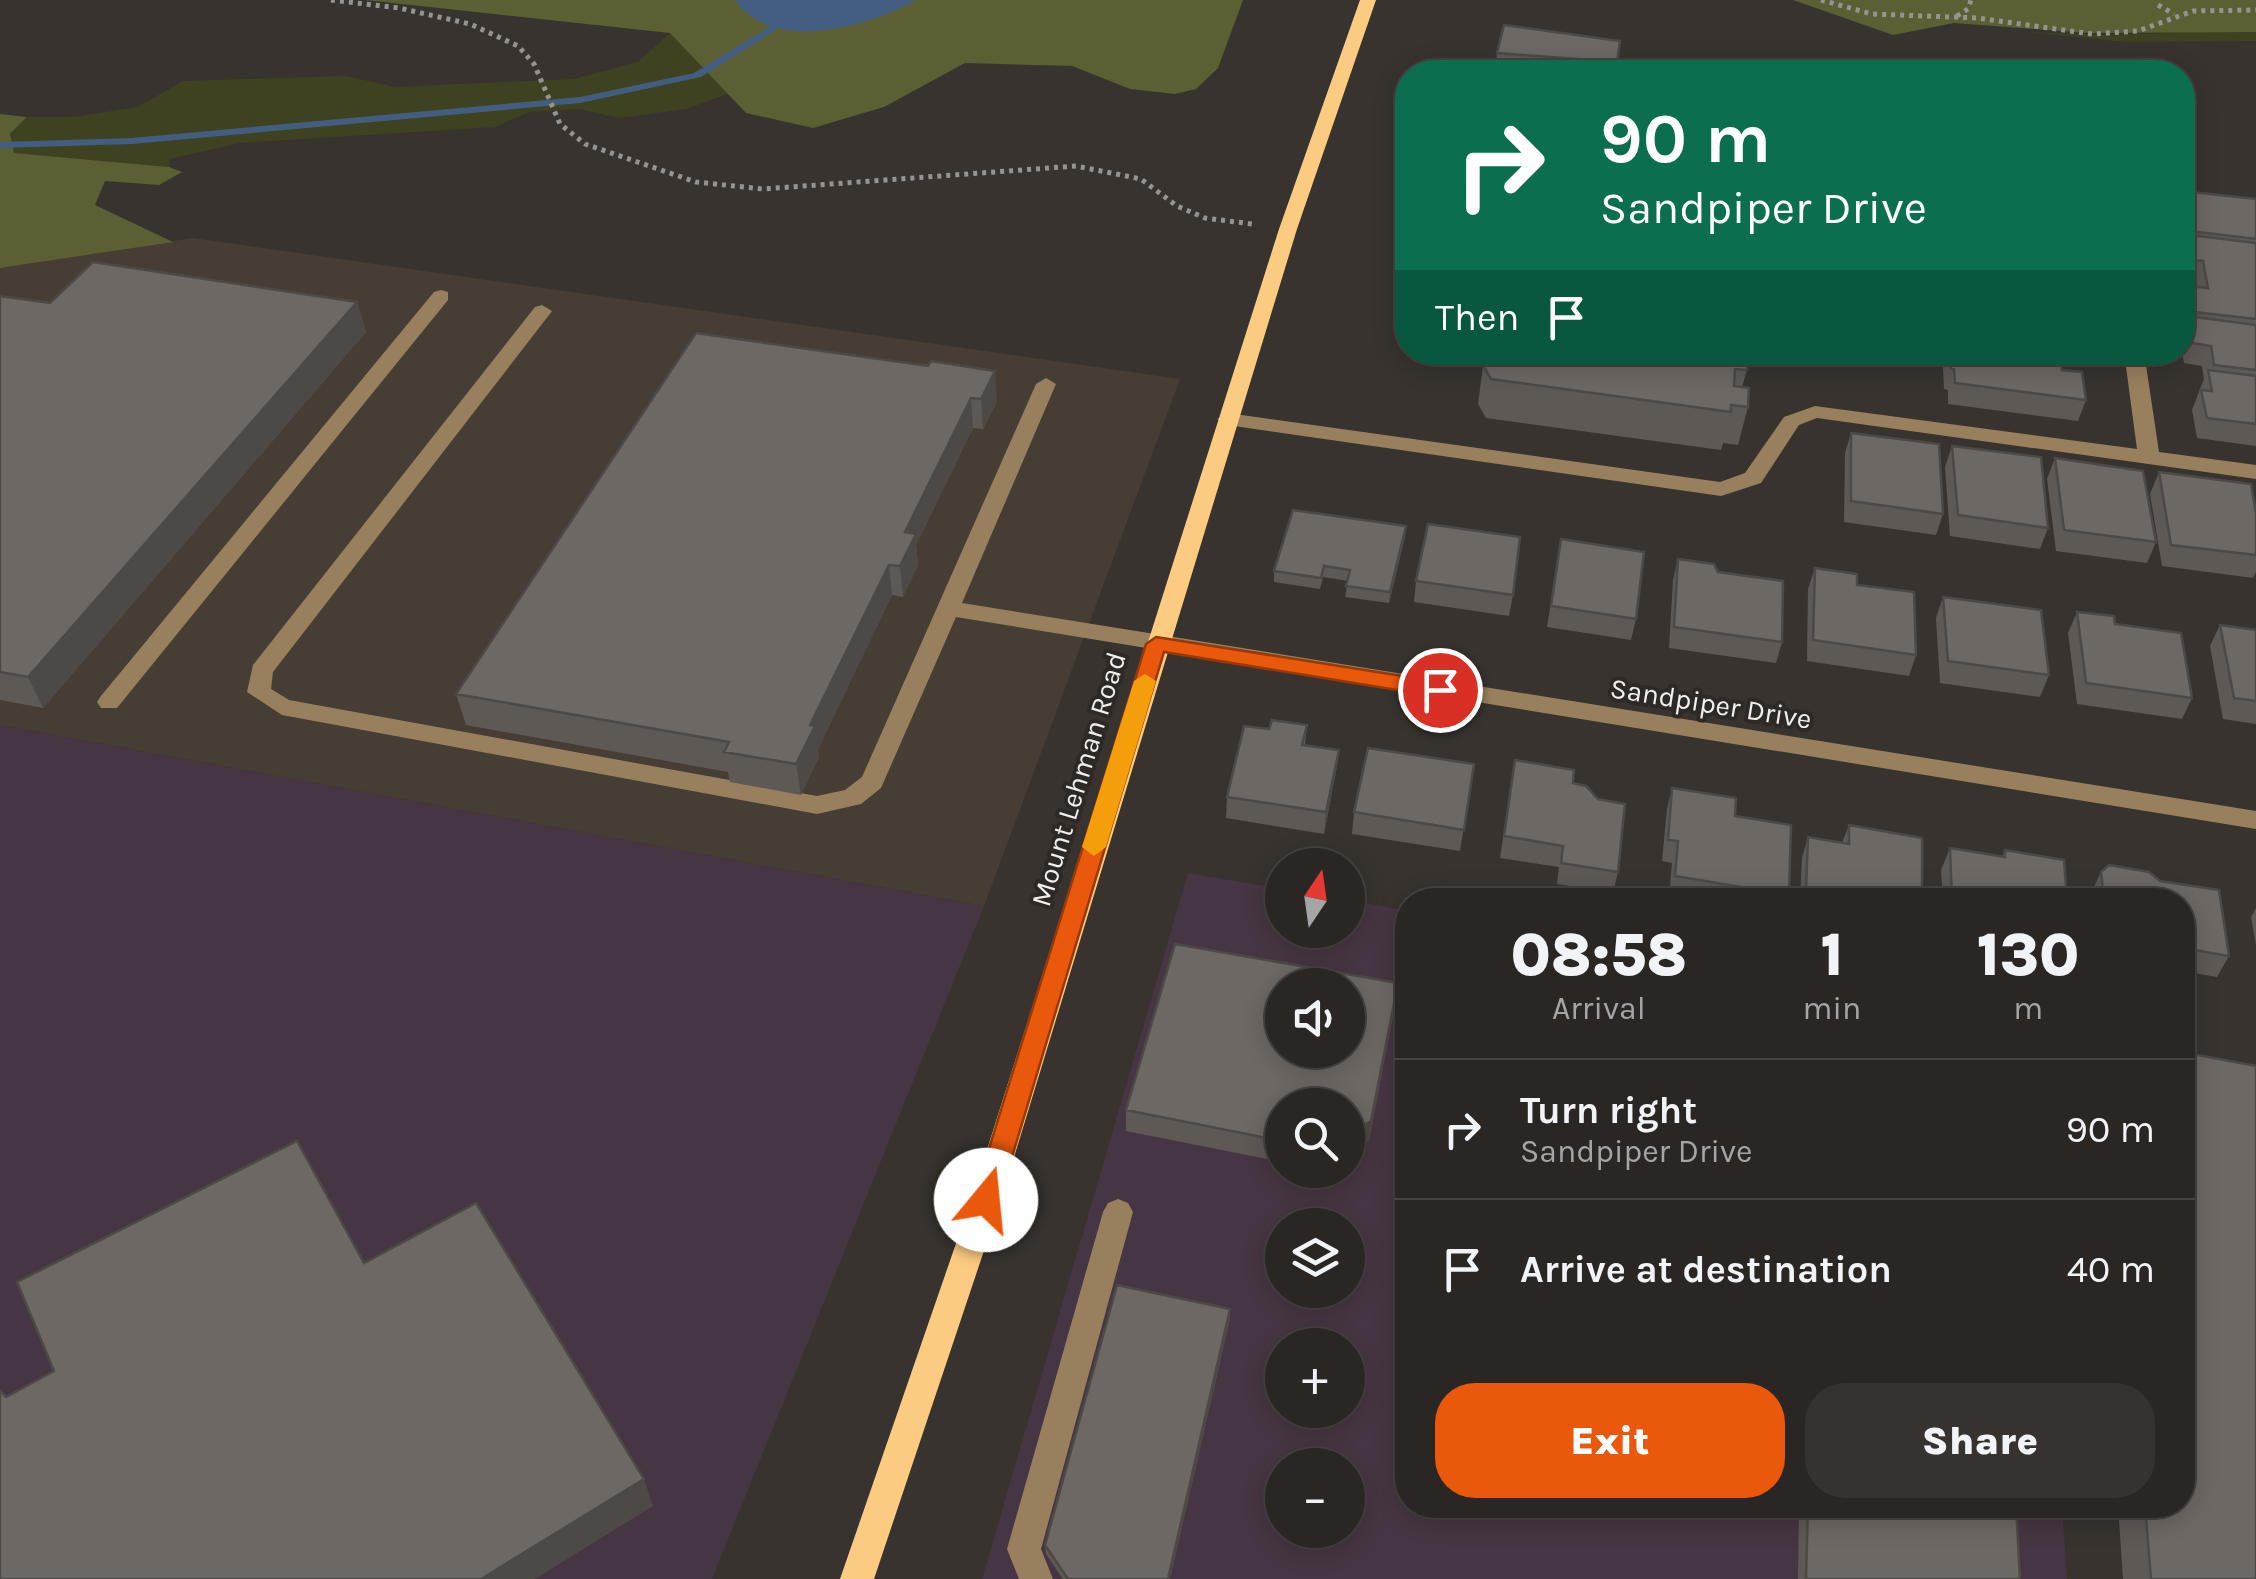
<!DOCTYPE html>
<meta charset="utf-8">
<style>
:root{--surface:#2a2623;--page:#363230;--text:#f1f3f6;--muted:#a5a5a6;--line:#464341;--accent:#ea580c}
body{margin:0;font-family:Karla,sans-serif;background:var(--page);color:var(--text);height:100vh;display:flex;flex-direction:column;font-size:38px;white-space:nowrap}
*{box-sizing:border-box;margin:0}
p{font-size:32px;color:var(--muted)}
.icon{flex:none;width:55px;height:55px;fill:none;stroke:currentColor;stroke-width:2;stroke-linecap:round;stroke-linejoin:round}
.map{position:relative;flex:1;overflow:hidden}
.sheet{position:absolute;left:1395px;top:888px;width:800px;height:630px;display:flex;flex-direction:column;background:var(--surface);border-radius:40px;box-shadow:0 5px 25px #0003,0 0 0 2px var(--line)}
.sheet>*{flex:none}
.banner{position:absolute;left:1395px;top:60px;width:800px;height:305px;border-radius:40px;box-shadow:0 5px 25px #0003,0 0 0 2px var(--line);background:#0b6e4f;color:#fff;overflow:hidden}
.needle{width:65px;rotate:13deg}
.buttons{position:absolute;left:1265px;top:848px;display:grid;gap:20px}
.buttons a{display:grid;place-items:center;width:100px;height:100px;border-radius:50%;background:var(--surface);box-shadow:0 5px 25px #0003,0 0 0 2px var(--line);font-size:50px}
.pin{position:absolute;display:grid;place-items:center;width:85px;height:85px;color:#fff;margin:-42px;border:5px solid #fff;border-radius:50%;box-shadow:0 2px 10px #0007}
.me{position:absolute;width:110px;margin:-55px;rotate:17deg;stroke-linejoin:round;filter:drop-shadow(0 0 8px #0008)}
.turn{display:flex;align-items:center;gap:35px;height:210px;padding:0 40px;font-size:45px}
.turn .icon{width:130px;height:130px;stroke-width:2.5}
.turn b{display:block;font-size:70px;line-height:85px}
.then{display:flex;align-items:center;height:95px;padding:0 40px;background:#0003;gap:20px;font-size:38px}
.eta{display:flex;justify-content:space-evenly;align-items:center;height:170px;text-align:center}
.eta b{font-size:60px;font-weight:800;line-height:70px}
.action{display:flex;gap:20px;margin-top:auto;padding:20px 40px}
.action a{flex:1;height:115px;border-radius:40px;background:var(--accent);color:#fff;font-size:40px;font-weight:800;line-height:115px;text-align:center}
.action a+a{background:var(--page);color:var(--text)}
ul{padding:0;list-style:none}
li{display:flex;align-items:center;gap:30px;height:140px;padding:0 40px;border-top:2px solid var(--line)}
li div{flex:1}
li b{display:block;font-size:38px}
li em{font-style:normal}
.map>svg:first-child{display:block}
</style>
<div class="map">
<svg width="2256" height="1579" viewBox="0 0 2256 1579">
<rect width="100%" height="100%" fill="#38332f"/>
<path fill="#463643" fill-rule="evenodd" d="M0 725 984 906 712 1579H0Z
M1188 873 1282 889V930H1348V900L1407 911 1408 1505H2062L2067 1579H982ZM1282 985H1348V1050H1282ZM1282 1105H1348V1170H1282ZM1282 1225H1348V1290H1282ZM1282 1345H1348V1410H1282ZM1282 1465H1348V1530H1282Z"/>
<path fill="#463d35" d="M193 238 1180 379 984 906 0 725V268Z"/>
<path fill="#3f4220" d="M2256 30V41L2127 42 2028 32 2111 35Z
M670 33 730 93 686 109 620 118 579 109 529 112 495 127 239 143 170 159 169 167 13 153 10 135 27 117H74L138 107 183 81 346 76 395 87 574 79 638 62Z"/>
<path fill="#5b5f33" d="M365 0H1243L1218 68 1196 89 1175 94 1130 89 1072 66 965 63 884 107 813 128 746 113 670 33Z
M1793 0H2256V32L2088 33 1954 23 1893 35Z
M0 114 27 117 10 134 14 153 169 167 182 172 159 185 105 181 95 205 173 242 0 268Z"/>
<path fill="#435d80" d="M735 0H916C868 27 772 54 735 0Z"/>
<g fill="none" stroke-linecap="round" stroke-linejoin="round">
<path fill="#435d80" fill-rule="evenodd" d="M772 25 777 28 776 30 701 77 580 103 132 144 0 148V142L132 138 580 97 694 73Z"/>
<path stroke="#979390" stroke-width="5" stroke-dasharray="4 5" stroke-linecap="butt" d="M331 0 399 8 470 24 518 46 534 64 560 124 585 144 696 182 763 189 1076 166 1141 179 1177 206 1205 218 1252 224
M1821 0 1872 14 1978 18 2092 34 2138 31 2193 11 2256 10
M2158 5 2174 14
M1957 16 1968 9 1971 0"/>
<path fill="#98805e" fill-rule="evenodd" d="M441 290 448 292V300L117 708H101L97 702 101 696 434 292Z
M542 305 552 311 549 315 273 672 271 689 289 700 817 796 845 790 862 777 1036 384 1046 378 1056 384 962 603 2256 811V829L956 617 881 788 861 804 817 814 282 715 247 692 253 665 535 307Z
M2124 352H2144L2159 452 2256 465V479L1817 418 1799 425 1761 483 1721 496 1227 425 1217 419 1227 413 1720 482 1745 473 1784 417 1815 406 2137 449Z
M1118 1199 1128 1203 1133 1212 1041 1549 1053 1579H1019L1007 1549 1103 1212 1108 1203Z"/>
<path fill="#fccb82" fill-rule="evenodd" d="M1360 0H1376L1297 229 1001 1200 874 1579H840L971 1200 1279 229Z"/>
</g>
<path fill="#5f5956" d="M1620 41 1615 72H1495L1497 53Z
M2182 191 2256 199V446L2197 438 2192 410 2204 379 2202 366 2184 363 2182 352 2184 324 2182 301 2189 286 2195 287 2194 282 2182 280Z
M0 296 50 303 357 302 366 332 43 708 0 700Z
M696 333 997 401 983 429 973 428 916 545 918 565 903 597 892 595 818 749 819 757 801 795 730 782 728 772 466 725 456 694Z
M1474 352H1748L1747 370 1742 387 1748 407 1738 445 1723 443 1721 450 1486 418 1478 404 1483 366 1473 358Z
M1948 352H2067L2062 365V370L2086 400 2078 421 1948 404V390L1944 389 1943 368Z
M1851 433 1943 514 1936 535 1844 522 1845 453Z
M1952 446 2048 528 2040 549 1950 536 1945 467Z
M2055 458 2156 542 2147 563 2056 551 2047 479Z
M2159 472 2255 505 2256 502V572L2253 578 2162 566 2150 494Z
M1405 537 1389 603 1345 597 1348 581 1323 577 1320 589 1274 582V571Z
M1561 539 1636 619 1631 640 1547 627Z
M1678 559 1718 572 1782 642 1776 663 1669 648 1673 580Z
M1815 568 1857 585 1916 655 1909 676 1807 661 1808 589Z
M1416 581 1513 595 1509 616 1414 602Z
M1943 597 2049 675 2040 697 1940 683 1936 618Z
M2077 612 2115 624 2192 698 2182 719 2077 704 2068 633Z
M2220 625 2256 630V724L2223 719 2210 646Z
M1307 725 1305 745 1339 750 1336 771 1324 834 1226 818 1227 797 1269 729Z
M1515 760 1618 872 1613 893 1557 884 1559 867 1500 858Z
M1474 764 1460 851 1352 834 1354 812Z
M1672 788 1735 816 1789 895 1788 900H1685L1669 897 1672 863 1662 861 1667 809Z
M1849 825 1922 900H1800L1802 858 1808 837 1842 843Z
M1950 848 2002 857 2005 850 2067 900H1943L1941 870Z
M2109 865 2149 872 2160 881 2219 890 2229 956 2217 977 2182 971V900H2092L2091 893 2101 872Z
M2256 908V945L2251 917Z
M1395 1004 1369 1141 1348 1154V1105H1282V1162L1126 1131V1110Z
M1230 1319 1170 1579H1063L1046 1554 1045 1545Z
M1799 1505H2016L2020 1579H1798Z
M2118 1505H2182L2256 1579H2123Z"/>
<path fill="#4d4946" d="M357 302 366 332 43 708 28 677Z
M995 371 997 401 983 429 981 399Z
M971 398 973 428 916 545 918 565 903 597 900 566 905 532Z
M1406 526 1405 537 1389 603 1390 592Z
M889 565 892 595 818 749 819 757 801 795 796 764 810 725Z
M1339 750 1336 771 1324 834 1326 812Z
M1398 983 1369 1141 1348 1154V1135Z
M1230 1309V1319L1170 1579H1168Z
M644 1479 653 1506 535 1579H481Z"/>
<path fill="#6e6864" stroke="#4d4946" stroke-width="2.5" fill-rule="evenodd" d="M1504 25 1620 41 1617 62 1497 53Z
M2182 191 2256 199V239L2182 230V207H2184Z
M2182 234 2256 243V319L2194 312 2189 286 2208 288 2203 261 2183 259Z
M93 262 357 302 28 677 0 672V296L50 303Z
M2187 316 2256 325V370L2214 365 2211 346 2192 343Z
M696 333 928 366 931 361 995 371 981 399 971 398 905 532 916 534 900 566 889 565 810 725 815 726 796 764 724 752 729 742 456 694Z
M1503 352H1748L1747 370 1735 369 1734 386 1749 388 1748 407 1731 405V412L1491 379 1483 365 1494 354Z
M1950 352H2060L2062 370 2082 372 2086 400 1955 383 1954 369 1951 368Z
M2208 370 2256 376V424L2207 418 2201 390 2212 391Z
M1851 433 1939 444 1943 514 1851 501Z
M1952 446 2041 457 2048 528 1958 515Z
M2055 458 2143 471 2156 542 2064 530Z
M2159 472 2251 484 2256 513V555L2171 545Z
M1293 510 1406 526 1390 592 1346 586 1350 570 1324 566 1321 578 1274 571Z
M1428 524 1520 537 1513 595 1416 581Z
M1561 539 1644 552 1636 619 1551 606Z
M1678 559 1714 564 1718 572 1783 581 1782 642 1674 627Z
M1815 568 1857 574V585L1914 592 1916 655 1813 640Z
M1943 597 2041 610 2049 675 1948 661Z
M2077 612 2114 616 2115 624 2181 633 2192 698 2086 683Z
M2220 625 2256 630V701L2234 698Z
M1272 720 1307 725 1302 745 1339 750 1326 812 1227 797 1244 726 1269 729Z
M1368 748 1474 764 1464 830 1354 812Z
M1515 760 1574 770 1573 783 1586 786 1598 799 1625 804 1618 872 1561 863 1563 846 1504 836Z
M1672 788 1736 798 1735 816 1791 825 1789 895 1675 876 1678 841 1668 840Z
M1849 825 1922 838V900H1829V894L1806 889 1808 837 1849 844Z
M1950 848 2005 857V850L2064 860 2067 900H1952Z
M2109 865 2149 872 2160 881 2219 890 2229 956 2182 948V900H2104L2101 872Z
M1175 944 1398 983 1371 1121 1348 1135V1105H1282V1141L1126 1110ZM1282 985H1348V1050H1282Z
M2182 1052 2256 1066V1579H2151L2145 1505H2182Z
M297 1141 364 1263 476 1203 644 1479 481 1579H0V1391L6 1397 54 1371 17 1282Z
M1117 1285 1230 1309 1168 1579H1068L1045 1545Z
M1808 1505H2016L2020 1579H1806Z"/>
<path fill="#ea580c" stroke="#983908" stroke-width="2.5" d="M1156 637 1440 682 1450 690 1440 697 1164 652 999 1200 996 1209 986 1212 976 1209 973 1200 1146 644Z"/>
<path fill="#f59e0b" d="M1145 674 1156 681 1106 847 1094 856 1082 847 1134 681Z"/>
<g text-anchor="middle" stroke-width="8" stroke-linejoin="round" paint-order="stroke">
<g font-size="28" fill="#f2efed" stroke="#2e2925">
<text transform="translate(1711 703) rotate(9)" y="10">Sandpiper Drive</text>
<text transform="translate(1078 779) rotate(-73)" y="10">Mount Lehman Road</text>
</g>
</g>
</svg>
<div class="buttons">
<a><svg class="needle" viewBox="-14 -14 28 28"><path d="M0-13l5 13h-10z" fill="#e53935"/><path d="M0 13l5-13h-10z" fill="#a5a5a6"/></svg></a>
<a><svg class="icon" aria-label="sound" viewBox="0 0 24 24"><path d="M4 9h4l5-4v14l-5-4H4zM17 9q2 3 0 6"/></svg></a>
<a><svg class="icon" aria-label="search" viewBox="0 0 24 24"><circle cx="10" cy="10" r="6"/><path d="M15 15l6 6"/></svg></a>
<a><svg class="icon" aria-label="layers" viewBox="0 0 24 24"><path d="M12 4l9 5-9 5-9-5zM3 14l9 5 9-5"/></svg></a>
<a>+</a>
<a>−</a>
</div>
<div class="pin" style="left:1440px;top:690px;background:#d93025"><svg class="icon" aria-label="arrive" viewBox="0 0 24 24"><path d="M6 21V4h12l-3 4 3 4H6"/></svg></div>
<svg class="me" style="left:986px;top:1200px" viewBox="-20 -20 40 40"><circle r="19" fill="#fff"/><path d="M0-13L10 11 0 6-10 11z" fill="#ea580c"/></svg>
<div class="banner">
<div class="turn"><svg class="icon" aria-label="right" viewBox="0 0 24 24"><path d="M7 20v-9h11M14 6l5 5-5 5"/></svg><div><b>90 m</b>Sandpiper Drive</div></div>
<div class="then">Then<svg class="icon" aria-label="arrive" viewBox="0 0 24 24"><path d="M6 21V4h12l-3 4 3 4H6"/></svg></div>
</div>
<section class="sheet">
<div class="eta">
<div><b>08:58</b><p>Arrival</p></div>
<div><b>1</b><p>min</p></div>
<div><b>130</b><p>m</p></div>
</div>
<ul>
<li><svg class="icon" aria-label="right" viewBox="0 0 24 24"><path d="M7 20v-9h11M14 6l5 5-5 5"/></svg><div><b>Turn right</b><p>Sandpiper Drive</p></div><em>90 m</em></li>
<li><svg class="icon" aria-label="arrive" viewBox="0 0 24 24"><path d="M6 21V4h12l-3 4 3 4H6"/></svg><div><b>Arrive at destination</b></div><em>40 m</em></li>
</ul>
<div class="action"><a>Exit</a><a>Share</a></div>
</section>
</div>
